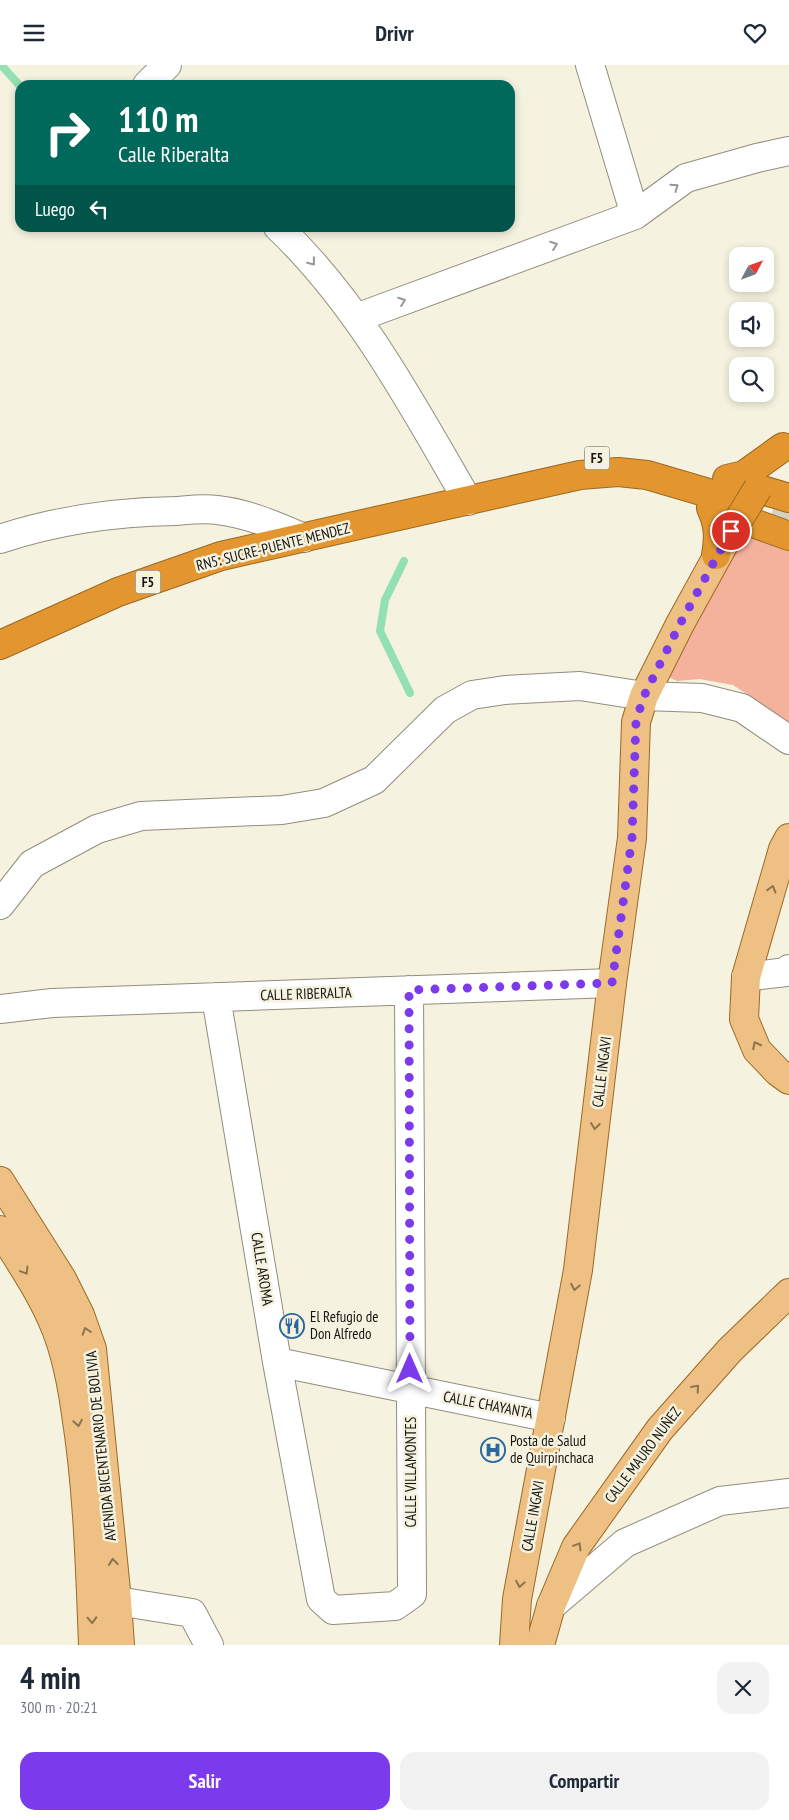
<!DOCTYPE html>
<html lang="es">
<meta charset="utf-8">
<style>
:root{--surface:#fff;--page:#f2f2f3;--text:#1f2937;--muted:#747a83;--accent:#7c3aed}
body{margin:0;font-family:"PT Sans Narrow",sans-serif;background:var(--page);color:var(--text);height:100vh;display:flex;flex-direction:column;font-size:19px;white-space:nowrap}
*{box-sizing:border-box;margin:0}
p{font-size:16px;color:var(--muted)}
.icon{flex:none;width:28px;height:28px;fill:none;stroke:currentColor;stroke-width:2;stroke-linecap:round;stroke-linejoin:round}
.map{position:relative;height:1580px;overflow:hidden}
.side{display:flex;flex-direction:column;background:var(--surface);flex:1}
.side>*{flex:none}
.hud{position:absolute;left:15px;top:15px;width:500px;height:152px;border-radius:15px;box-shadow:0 2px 8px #0003;background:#00695c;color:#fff;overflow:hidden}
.needle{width:32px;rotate:49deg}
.tools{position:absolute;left:729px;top:182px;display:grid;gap:10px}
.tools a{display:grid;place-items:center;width:45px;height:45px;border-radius:10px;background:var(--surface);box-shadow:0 2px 8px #0003;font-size:25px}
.pin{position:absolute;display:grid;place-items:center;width:42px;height:42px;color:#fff;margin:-21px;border:2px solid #fff;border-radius:50%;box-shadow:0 1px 5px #0007}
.me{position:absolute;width:55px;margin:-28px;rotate:0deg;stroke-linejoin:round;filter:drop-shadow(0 0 4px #0008)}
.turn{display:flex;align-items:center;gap:18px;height:105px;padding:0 20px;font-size:22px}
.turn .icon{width:65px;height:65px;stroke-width:2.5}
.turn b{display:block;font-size:35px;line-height:42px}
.then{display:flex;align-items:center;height:48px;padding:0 20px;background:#0003;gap:10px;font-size:19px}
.round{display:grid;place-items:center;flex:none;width:52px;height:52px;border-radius:15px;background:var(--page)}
.summary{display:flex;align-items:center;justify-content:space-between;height:85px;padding:0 20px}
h1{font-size:30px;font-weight:700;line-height:38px}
.primary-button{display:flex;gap:10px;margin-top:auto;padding:10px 20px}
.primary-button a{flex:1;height:58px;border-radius:15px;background:var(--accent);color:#fff;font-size:20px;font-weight:700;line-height:58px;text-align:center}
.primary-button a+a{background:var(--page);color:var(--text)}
header{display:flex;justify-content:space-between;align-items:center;height:65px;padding:0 20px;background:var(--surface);font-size:22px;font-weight:700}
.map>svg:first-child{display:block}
</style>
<header><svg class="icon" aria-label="menu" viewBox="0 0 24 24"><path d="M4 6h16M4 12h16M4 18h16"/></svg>Drivr<svg class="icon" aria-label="heart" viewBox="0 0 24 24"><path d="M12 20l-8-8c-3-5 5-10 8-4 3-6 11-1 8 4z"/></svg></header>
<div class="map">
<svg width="789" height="1580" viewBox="0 0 789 1580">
<rect width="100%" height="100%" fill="#f5f2e0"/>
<path fill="#f4b19b" d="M745 471 789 486V657L733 620 700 614 677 616 669 612 667 605 710 523Z"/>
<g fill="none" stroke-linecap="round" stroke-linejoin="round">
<path stroke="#92e0b3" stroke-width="8" d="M3 2 20 21
M404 496 385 535 380 566 410 628"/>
<path stroke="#d4d1c1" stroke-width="28" stroke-dasharray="28 14" stroke-linecap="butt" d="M732 435 789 453"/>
<defs>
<path id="minor" d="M590 0 635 150
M147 20 167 0
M278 162C359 239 413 341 468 436
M356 253 635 150 686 113 757 93 789 86
M0 474C57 455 116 447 175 446 189 445 204 443 217 445 247 448 276 461 304 473
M0 840 32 799 97 764 141 751 282 745 324 738 374 715 445 645 472 630 505 625 580 621 644 631 702 633 742 643 789 675
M746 912 786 907 789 904
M216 932 277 1297 321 1534 333 1545 395 1541 412 1529 409 925
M0 944 52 938 612 918
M277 1297 551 1353
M117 1536 192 1548 209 1580
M551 1541 625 1478 720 1436 789 1428"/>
<path id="major" d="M789 773 783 784 746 912 744 954 757 985 778 1007 789 1015
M0 1116 62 1214 80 1250 92 1284 117 1536 120 1580
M0 1165C20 1197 42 1229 56 1264 67 1292 72 1320 76 1349 88 1425 90 1503 93 1580
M514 1580 517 1534 578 1205 612 918 632 773 636 657 644 631 680 559 729 470
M540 1580 551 1541 576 1482 660 1364 730 1285 789 1228"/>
<path id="highway" d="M727 414 744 410 783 382
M735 417 789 433
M711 443C719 460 719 472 716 490
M717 445 789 471
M0 580 118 527 221 491 580 410 618 407 647 410 732 435"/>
</defs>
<use href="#minor" stroke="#918e7d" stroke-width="30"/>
<use href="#major" stroke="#9b6924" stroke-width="30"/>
<use href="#highway" stroke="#9b6924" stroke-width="30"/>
<use href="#minor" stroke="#fff" stroke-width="28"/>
<use href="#major" stroke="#eec083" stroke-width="28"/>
<use href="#highway" stroke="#e39630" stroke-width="28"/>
<defs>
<path id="highway-bridge" d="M739 454 758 423"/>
</defs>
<use href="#highway-bridge" stroke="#9b6924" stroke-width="30" stroke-linecap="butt"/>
<use href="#highway-bridge" stroke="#e39630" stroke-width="28"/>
</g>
<defs><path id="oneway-chevron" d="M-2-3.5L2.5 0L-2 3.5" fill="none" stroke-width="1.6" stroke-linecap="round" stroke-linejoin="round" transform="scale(1.25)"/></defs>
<g stroke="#969693">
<use href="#oneway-chevron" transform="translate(675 122) rotate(-35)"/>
<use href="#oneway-chevron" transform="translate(554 180) rotate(-20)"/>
<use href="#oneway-chevron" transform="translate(312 197) rotate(51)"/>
<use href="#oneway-chevron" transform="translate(402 236) rotate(-20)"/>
</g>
<g stroke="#8d734f">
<use href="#oneway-chevron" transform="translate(772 824) rotate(-74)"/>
<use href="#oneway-chevron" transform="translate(756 980) rotate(-117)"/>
<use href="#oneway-chevron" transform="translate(595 1061) rotate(97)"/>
<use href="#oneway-chevron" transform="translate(25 1206) rotate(59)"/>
<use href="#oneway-chevron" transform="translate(575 1222) rotate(101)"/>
<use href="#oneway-chevron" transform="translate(86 1266) rotate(-108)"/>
<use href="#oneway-chevron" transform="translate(696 1323) rotate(-49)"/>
<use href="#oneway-chevron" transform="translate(78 1358) rotate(81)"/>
<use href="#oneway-chevron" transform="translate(578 1481) rotate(-59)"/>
<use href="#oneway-chevron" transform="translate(113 1497) rotate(-96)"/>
<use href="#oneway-chevron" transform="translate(520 1519) rotate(100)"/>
<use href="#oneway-chevron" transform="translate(92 1555) rotate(88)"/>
</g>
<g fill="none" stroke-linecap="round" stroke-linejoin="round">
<path stroke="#7c3aed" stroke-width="9" stroke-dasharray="0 16.2" d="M410 1304 409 925 612 918 632 773 636 656 644 631 680 559 731 466"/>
</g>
<defs>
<symbol id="restaurant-ring" viewBox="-11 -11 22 22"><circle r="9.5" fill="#f5f2e0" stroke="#2a69a0" stroke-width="1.5"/><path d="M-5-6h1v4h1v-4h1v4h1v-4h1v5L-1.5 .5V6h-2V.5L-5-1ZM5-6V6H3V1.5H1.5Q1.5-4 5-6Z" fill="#2a69a0"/></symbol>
<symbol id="hospital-ring" viewBox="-11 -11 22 22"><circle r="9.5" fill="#f5f2e0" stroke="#2a69a0" stroke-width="1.5"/><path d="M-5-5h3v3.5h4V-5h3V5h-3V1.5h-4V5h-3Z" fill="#2a69a0"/></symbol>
</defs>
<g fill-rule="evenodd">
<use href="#restaurant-ring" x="278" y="1247" width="28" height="28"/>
<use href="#hospital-ring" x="479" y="1371" width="28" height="28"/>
</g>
<g text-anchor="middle" stroke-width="5" stroke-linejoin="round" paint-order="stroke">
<g fill="#f5f2e0" stroke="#59574e" stroke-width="1">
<rect x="584.5" y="381.5" width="25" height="23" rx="4"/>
<rect x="135.5" y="505.5" width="25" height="23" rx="4"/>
</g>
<g font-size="14" font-weight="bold" fill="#16150f">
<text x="597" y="398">F5</text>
<text x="148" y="522">F5</text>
</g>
<g font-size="15" fill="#16150f" stroke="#f5f2e0">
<text transform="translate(273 482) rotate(-14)" y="5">RN5: SUCRE-PUENTE MENDEZ</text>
<text transform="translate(306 929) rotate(-2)" y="5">CALLE RIBERALTA</text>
<text transform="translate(602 1007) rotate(-83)" y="5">CALLE INGAVI</text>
<text transform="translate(262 1204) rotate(81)" y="5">CALLE AROMA</text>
<text transform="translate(488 1340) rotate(11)" y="5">CALLE CHAYANTA</text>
<text transform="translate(101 1381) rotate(-96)" y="5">AVENIDA BICENTENARIO DE BOLIVIA</text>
<text transform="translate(643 1390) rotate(-53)" y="5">CALLE MAURO NUÑEZ</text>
<text transform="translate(411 1407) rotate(-90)" y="5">CALLE VILLAMONTES</text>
<text transform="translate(533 1451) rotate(-80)" y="5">CALLE INGAVI</text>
</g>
<g font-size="15" fill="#16150f" stroke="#f5f2e0" text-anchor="start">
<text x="310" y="1257">El Refugio de<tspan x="310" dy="17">Don Alfredo</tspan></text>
<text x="510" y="1381">Posta de Salud<tspan x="510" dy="17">de Quirpinchaca</tspan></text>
</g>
</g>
</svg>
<div class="tools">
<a><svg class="needle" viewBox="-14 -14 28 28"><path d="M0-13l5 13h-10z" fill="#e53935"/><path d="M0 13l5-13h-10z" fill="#747a83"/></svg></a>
<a><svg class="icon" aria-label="sound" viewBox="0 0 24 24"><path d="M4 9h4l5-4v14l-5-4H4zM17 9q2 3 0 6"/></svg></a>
<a><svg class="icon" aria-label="search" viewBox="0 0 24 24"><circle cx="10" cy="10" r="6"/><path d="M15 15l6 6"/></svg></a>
</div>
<div class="pin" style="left:731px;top:466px;background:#d93025"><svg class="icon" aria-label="arrive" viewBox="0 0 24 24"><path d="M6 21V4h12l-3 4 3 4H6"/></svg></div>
<svg class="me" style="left:410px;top:1304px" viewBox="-20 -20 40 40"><path d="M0-17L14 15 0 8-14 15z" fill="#7c3aed" stroke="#fff" stroke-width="4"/></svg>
<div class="hud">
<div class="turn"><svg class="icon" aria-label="right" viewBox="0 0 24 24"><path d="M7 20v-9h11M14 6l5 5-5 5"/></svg><div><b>110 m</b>Calle Riberalta</div></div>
<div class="then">Luego<svg class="icon" aria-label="left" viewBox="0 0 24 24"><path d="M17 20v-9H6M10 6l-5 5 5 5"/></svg></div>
</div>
</div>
<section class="side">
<div class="summary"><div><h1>4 min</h1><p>300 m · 20:21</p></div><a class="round"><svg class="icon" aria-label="close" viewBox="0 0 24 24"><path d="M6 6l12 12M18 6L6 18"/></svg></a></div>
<div class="primary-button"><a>Salir</a><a>Compartir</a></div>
</section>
